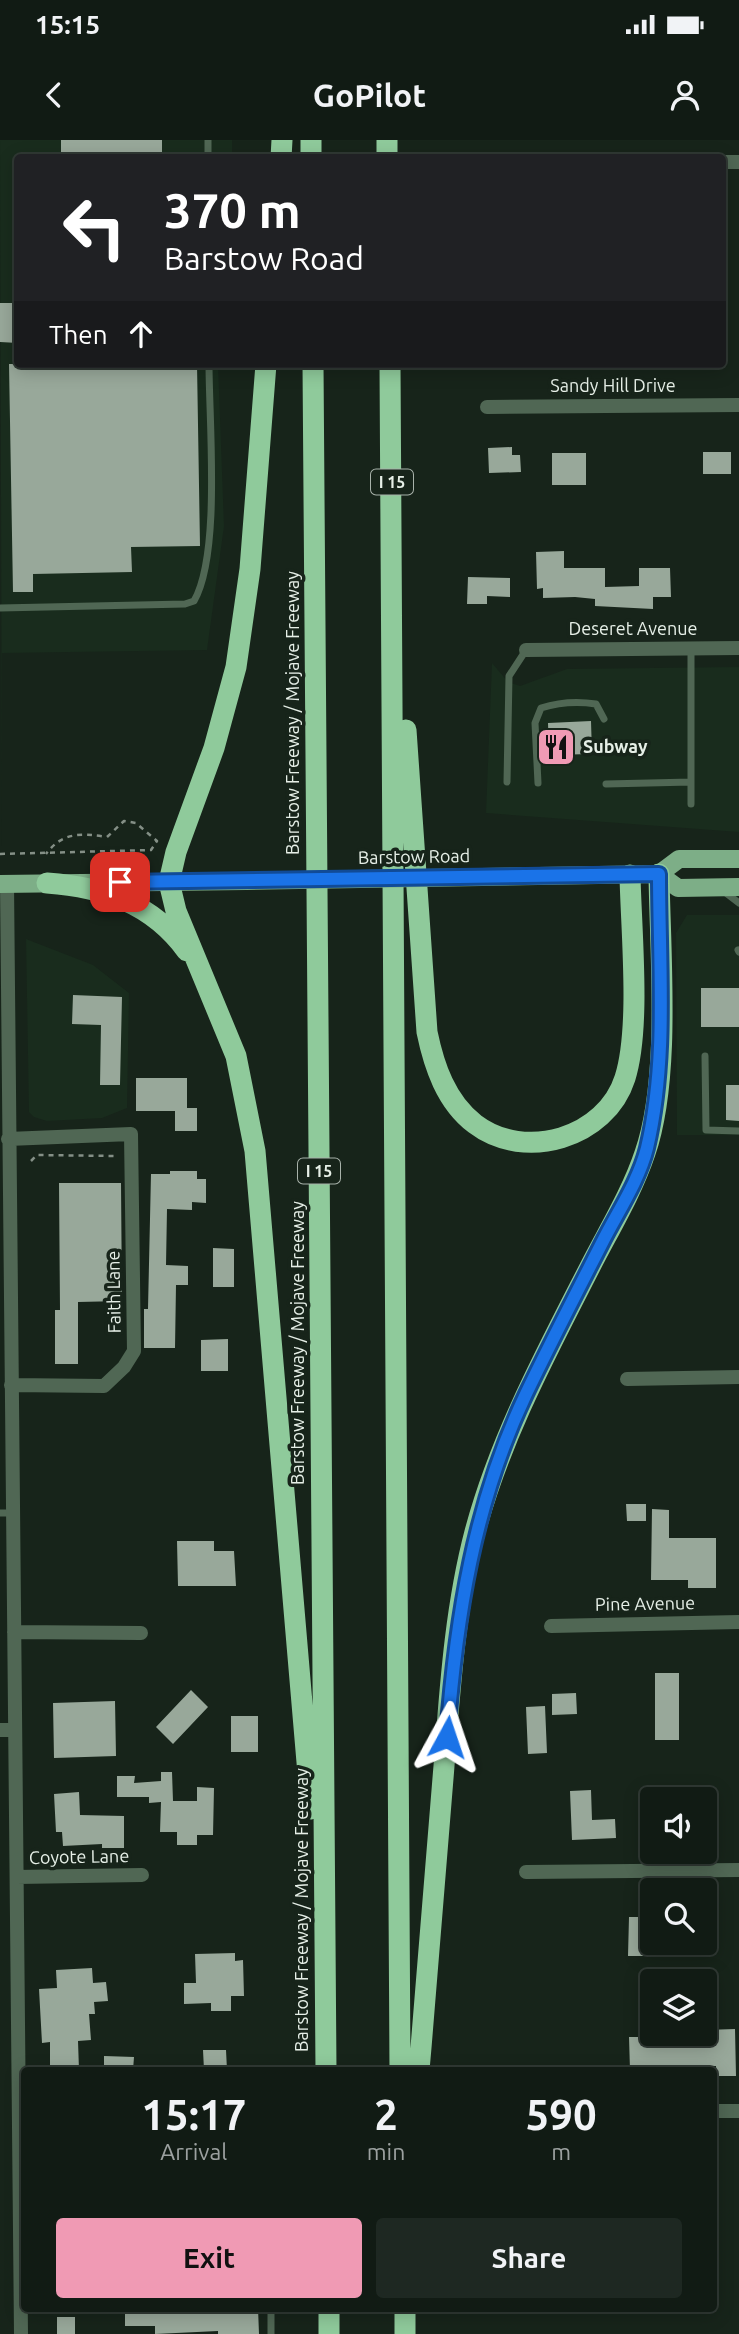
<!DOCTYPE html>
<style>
:root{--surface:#111b14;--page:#1e2822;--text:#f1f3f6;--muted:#9ca1a0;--line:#303934;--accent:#f09ab4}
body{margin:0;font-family:Ubuntu,sans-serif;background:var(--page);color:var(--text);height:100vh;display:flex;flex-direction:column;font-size:26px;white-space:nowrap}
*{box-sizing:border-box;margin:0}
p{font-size:23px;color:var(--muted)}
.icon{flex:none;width:38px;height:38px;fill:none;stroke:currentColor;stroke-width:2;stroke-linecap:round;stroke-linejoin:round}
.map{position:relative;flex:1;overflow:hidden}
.sheet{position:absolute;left:21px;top:1927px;width:696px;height:245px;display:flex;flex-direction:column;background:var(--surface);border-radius:7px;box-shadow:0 4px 18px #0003,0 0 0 2px var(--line)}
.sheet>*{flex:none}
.guide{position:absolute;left:14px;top:14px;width:712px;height:214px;border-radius:7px;box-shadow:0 4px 18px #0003,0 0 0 2px var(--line);background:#202124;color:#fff;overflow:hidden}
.buttons{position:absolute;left:640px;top:1647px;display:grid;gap:14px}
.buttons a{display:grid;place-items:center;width:77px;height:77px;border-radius:7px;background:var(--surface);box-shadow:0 4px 18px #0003,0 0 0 2px var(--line);font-size:35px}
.pin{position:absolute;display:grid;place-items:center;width:60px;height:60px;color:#fff;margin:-30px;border-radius:14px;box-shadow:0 4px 10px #0006}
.me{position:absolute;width:77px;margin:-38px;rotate:5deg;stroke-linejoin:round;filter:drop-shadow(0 0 5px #0008)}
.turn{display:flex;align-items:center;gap:24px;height:147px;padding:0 35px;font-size:32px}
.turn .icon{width:91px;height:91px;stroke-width:2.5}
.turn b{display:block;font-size:49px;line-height:60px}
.then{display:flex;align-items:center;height:66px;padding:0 35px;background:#0003;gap:14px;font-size:26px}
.eta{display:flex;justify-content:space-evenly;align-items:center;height:119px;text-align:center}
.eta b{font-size:42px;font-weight:700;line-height:49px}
.primary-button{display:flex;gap:14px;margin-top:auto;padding:14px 35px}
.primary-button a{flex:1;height:80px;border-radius:7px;background:var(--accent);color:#111;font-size:28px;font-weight:700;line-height:80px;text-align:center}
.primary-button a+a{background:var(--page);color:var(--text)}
.status{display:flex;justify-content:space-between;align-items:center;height:49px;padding:0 35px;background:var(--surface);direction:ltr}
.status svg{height:19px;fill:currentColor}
header{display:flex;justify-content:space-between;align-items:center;height:91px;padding:0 35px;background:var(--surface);font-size:32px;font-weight:700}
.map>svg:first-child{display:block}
</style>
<div class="status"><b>15:15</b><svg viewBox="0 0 49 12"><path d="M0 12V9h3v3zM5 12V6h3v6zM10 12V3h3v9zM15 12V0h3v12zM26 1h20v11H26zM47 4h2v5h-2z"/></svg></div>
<header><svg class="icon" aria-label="back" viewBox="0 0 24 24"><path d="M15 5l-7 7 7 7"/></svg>GoPilot<svg class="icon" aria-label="person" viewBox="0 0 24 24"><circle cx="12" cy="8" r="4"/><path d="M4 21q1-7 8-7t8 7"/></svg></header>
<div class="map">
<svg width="739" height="2194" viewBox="0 0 739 2194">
<rect width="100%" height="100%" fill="#17241a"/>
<path fill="#192c1d" d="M0 0H232V17L18 18V224H218L224 386 207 510 1 513 2 709Z
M492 523 508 542 520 546 567 529 739 527V692L486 673Z
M687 775H739V995H677L676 793Z
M26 799 93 825 129 853 127 968 102 978 47 981 34 977 29 972Z"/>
<path fill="#98a89a" d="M61 0H162V14L61 18Z
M0 163H18V203L0 202Z
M9 224H197L200 406 131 407 132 432 33 434V452H13Z
M512 307V315H520L521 332 489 333 488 308Z
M703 312H731V334H703Z
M552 313H586V345H552Z
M564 411V428H605V447L639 446V428H670L671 457H653V469L595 466V459L575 457 543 458V448L537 449 536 412Z
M468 437 510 438V457L487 456V464H467Z
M591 581 592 614 549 615 548 583Z
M701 848H739V887H701Z
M73 855 122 857 120 945H100L101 885 72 884Z
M136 938H187V968H197V991H175V971H136Z
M726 945H739V981L726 980Z
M170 1031H197V1039H206V1063L192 1062V1070L167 1069 166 1125 188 1126V1145H176L175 1208H144V1169H148L151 1034H170Z
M59 1043H121L122 1161 78 1162V1224H55V1170H60Z
M213 1108 234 1109V1147H213Z
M228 1199V1231H201V1200Z
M626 1364H646V1381H627Z
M652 1369 669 1370V1398H716V1448H688V1440H651Z
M177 1401H214V1411H234L236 1446H178Z
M655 1533H679V1600H655Z
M191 1550 208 1567 173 1604 156 1587Z
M576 1553 577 1574 552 1575V1554Z
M115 1561 116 1616 54 1618 53 1563Z
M545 1566 547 1613 528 1614 526 1567Z
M231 1576H258V1612H231Z
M161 1632H172L173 1661H197V1647L214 1648 213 1695H197V1705H177V1692H160L161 1662 149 1663V1657H117V1636H135L134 1643 161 1641Z
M591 1650 592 1680 615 1679 616 1698 572 1700 570 1651Z
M79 1652 80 1675 124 1676V1708H102V1704L63 1706 62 1692H56L54 1654Z
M629 1777H653V1802H667V1816H628Z
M235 1813V1821L243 1820 244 1856H231V1871H211V1863L184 1864V1843H196L195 1814Z
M92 1828 93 1843 106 1842 108 1861 94 1862 95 1874H89L91 1900 78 1901 79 1930H50V1902L42 1903 39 1849 57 1848 56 1830Z
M735 1889 736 1936H716V1926H679V1930H630L629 1897H642V1894L692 1895 705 1894V1890Z
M203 1910H226L227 1930H204Z
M104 1916 134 1917 133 1930H104Z
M125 2168H258L259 2194H218V2191L155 2194V2186H125Z
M57 2177H75V2194H57Z"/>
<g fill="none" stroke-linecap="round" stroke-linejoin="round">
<path stroke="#848f86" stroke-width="2.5" stroke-dasharray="5 5" stroke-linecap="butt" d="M0 714 151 710 157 701 136 683 124 681 107 697C81 693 62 692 46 714
M31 1021 37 1015 116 1016"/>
<path stroke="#506754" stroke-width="7" d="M208 18V0
M0 468 185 464 194 461C221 414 209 282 209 224
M507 642 509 536 526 510
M538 643 535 583 541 568C560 562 577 561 596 564L604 579
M606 644 691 642
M691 664V509
M722 750 739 763
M738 810 739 812
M705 916 706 990 739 991
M0 1373H12
M271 2168V2194"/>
<path stroke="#506754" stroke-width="14" d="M723 22H739
M487 267 739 265
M526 510 739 508
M7 743 21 2194
M8 999 131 994 134 1211 124 1227 104 1246 11 1245
M627 1239 739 1237
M551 1486 739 1482
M14 1492 141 1493
M0 1590H15
M526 1732 739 1730
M17 1737 142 1735
M714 1971H739"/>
<path stroke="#7dae87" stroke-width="18" d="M659 734 678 748 739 747
M482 737 659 734 679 719H739
M0 744 246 741"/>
<path stroke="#8fca9b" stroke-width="21" d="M311 0V18
M387 0V18
M281 18 282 0
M266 224 250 429 236 527 214 608 176 712 169 742 176 771 236 916 255 1011 311 1669
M313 224 326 1930
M390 224 400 1930
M406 590 427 892C434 926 446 962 475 984 525 1022 606 998 625 938 641 887 631 790 630 735
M47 743C103 747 152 763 187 811
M419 1930C428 1829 436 1728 444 1626 450 1548 455 1468 475 1392 500 1298 547 1211 591 1125 610 1088 632 1052 645 1013 671 938 660 815 659 734
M329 2168V2194
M405 2168V2194"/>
<path stroke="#7dae87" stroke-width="18" d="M246 741 482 737"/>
</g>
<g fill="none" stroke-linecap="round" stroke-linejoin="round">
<defs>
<path id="route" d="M120 742 659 734C659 825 668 919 647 1008 639 1040 619 1070 604 1099 578 1150 551 1202 526 1254 474 1363 456 1478 447 1597"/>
</defs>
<use href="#route" stroke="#114b97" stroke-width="18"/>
<use href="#route" stroke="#1a73e8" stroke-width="12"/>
</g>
<defs>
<symbol id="restaurant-square" viewBox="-11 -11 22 22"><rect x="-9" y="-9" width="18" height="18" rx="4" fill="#f09ab4" stroke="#17241a"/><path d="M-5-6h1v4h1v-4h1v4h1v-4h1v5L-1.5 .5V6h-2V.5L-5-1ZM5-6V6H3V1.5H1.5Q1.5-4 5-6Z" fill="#111"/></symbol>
</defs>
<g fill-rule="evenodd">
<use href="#restaurant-square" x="534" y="585" width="44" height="44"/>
</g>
<g text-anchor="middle" stroke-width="7" stroke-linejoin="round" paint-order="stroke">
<g fill="#17241a" stroke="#a8b2aa" stroke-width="2">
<rect x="371" y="329.5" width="42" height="25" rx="5"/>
<rect x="298" y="1018.5" width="42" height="25" rx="5"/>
</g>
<g font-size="16" font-weight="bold" fill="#e6efe7">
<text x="392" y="348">I 15</text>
<text x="319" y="1037">I 15</text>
</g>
<g font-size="18" fill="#e6efe7" stroke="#17241a">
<text x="613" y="252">Sandy Hill Drive</text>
<text x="633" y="495">Deseret Avenue</text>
<text transform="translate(293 573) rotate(-90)" y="6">Barstow Freeway / Mojave Freeway</text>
<text transform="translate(414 717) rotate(-1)" y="6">Barstow Road</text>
<text transform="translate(114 1152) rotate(-91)" y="6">Faith Lane</text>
<text transform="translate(298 1203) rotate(-90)" y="6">Barstow Freeway / Mojave Freeway</text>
<text transform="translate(645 1464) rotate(-1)" y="6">Pine Avenue</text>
<text transform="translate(79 1717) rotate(-1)" y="6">Coyote Lane</text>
<text transform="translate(302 1770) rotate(-90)" y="6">Barstow Freeway / Mojave Freeway</text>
</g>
<g font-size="18" font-weight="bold" fill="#e6efe7" stroke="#17241a" text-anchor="start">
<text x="583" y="613">Subway</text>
</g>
</g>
</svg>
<div class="buttons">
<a><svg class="icon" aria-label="sound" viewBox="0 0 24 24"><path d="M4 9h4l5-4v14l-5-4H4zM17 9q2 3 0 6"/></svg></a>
<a><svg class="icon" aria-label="search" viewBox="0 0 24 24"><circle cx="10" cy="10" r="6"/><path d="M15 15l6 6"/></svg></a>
<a><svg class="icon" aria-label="layers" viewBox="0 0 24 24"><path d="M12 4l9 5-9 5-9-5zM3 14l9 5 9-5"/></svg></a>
</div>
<div class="pin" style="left:120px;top:742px;background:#d93025"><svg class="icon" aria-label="arrive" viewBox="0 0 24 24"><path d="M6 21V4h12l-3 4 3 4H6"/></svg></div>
<svg class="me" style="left:447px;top:1597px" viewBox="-20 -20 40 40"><path d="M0-17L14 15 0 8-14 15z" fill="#1a73e8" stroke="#fff" stroke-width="4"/></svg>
<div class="guide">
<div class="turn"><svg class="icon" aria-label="left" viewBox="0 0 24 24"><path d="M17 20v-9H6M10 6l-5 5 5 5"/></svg><div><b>370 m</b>Barstow Road</div></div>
<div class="then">Then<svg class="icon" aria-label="ahead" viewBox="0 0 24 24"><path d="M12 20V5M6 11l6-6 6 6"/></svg></div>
</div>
<section class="sheet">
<div class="eta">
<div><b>15:17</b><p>Arrival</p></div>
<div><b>2</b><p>min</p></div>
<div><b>590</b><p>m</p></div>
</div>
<div class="primary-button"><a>Exit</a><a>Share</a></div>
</section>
</div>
